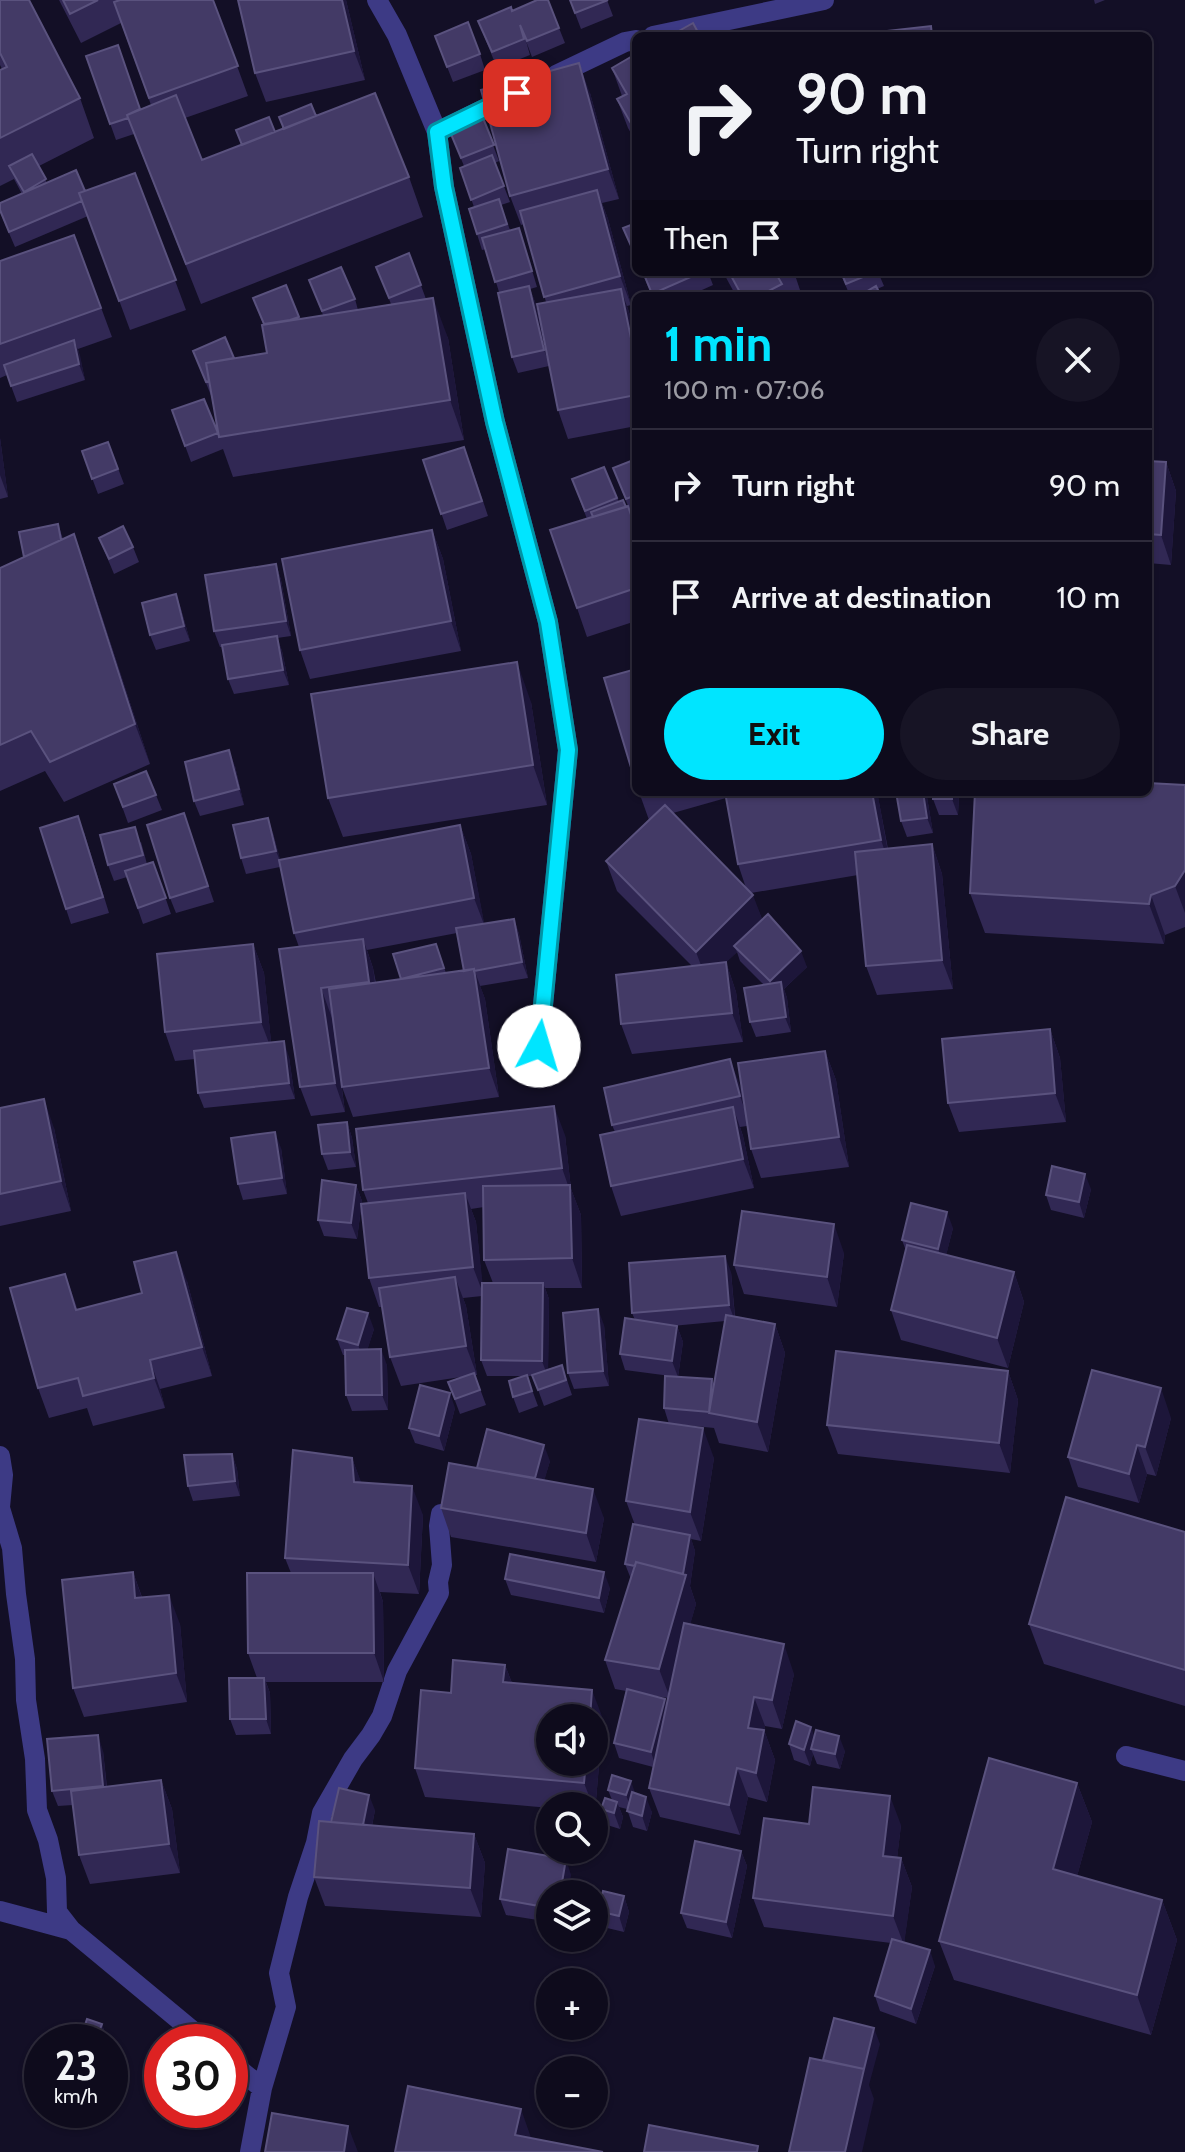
<!DOCTYPE html>
<meta charset="utf-8">
<style>
:root{--surface:#0e0b1c;--page:#171425;--text:#f1f3f6;--muted:#9b9ba3;--line:#2e2b3b;--accent:#00e5ff}
body{margin:0;font-family:Cabin,sans-serif;background:var(--page);color:var(--text);height:100vh;display:flex;flex-direction:column;font-size:30px;white-space:nowrap}
*{box-sizing:border-box;margin:0}
p{font-size:26px;color:var(--muted)}
.icon{flex:none;width:44px;height:44px;fill:none;stroke:currentColor;stroke-width:2;stroke-linecap:round;stroke-linejoin:round}
.map{position:relative;flex:1;overflow:hidden}
.panel{position:absolute;left:632px;top:292px;width:520px;height:504px;display:flex;flex-direction:column;background:var(--surface);border-radius:12px;box-shadow:0 2px 6px #0004,0 0 0 2px var(--line)}
.panel>*{flex:none}
.banner{position:absolute;left:632px;top:32px;width:520px;height:244px;border-radius:12px;box-shadow:0 2px 6px #0004,0 0 0 2px var(--line);background:#0e0b1c;color:var(--text);overflow:hidden}
.buttons{position:absolute;left:536px;top:1704px;display:grid;gap:16px}
.buttons a{display:grid;place-items:center;width:72px;height:72px;border-radius:50%;background:var(--surface);box-shadow:0 2px 6px #0004,0 0 0 2px var(--line);font-size:40px}
.speed{position:absolute;left:24px;top:2024px;display:flex;gap:16px;font-size:40px;font-weight:700;text-align:center}
.speed>*{display:grid;place-content:center;width:104px;height:104px;border-radius:50%;background:var(--surface);box-shadow:0 2px 6px #0004,0 0 0 2px var(--line);line-height:1}
.speed small{font-size:20px;font-weight:400}
.speed .limit{border:12px solid #d22;background:#fff;color:#111}
.pin{position:absolute;display:grid;place-items:center;width:68px;height:68px;color:#fff;margin:-34px;border-radius:16px;box-shadow:0 4px 12px #0006}
.me{position:absolute;width:88px;margin:-44px;rotate:6deg;stroke-linejoin:round;filter:drop-shadow(0 0 6px #0008)}
.turn{display:flex;align-items:center;gap:28px;height:168px;padding:0 32px;font-size:36px}
.turn .icon{width:104px;height:104px;stroke-width:2.5}
.turn b{display:block;font-size:56px;line-height:68px}
.then{display:flex;align-items:center;height:76px;padding:0 32px;background:#0003;gap:16px;font-size:30px}
.round{display:grid;place-items:center;flex:none;width:84px;height:84px;border-radius:42px;background:var(--page)}
.headline{display:flex;align-items:center;justify-content:space-between;height:136px;padding:0 32px}
h1{font-size:48px;font-weight:800;line-height:60px;color:var(--accent)}
.primary-button{display:flex;gap:16px;margin-top:auto;padding:16px 32px}
.primary-button a{flex:1;height:92px;border-radius:48px;background:var(--accent);color:#111;font-size:32px;font-weight:800;line-height:92px;text-align:center}
.primary-button a+a{background:var(--page);color:var(--text)}
ul{padding:0;list-style:none}
li{display:flex;align-items:center;gap:24px;height:112px;padding:0 32px;border-top:2px solid var(--line)}
li div{flex:1}
li b{display:block;font-size:30px}
li em{font-style:normal}
.map>svg:first-child{display:block}
</style>
<div class="map">
<svg width="1185" height="2152" viewBox="0 0 1185 2152">
<rect width="100%" height="100%" fill="#130f26"/>
<g fill="none" stroke-linecap="round" stroke-linejoin="round">
<path stroke="#3d3a85" stroke-width="20" d="M1126 1756 1185 1771"/>
<path stroke="#3d3a85" stroke-width="20" d="M377 0 397 35 437 132 444 187 495 422 548 622 568 750 539 1046
M653 36 824 0
M556 75 625 42 636 40
M437 132 509 97
M0 1456 3 1475 0 1507
M0 1508 12 1548 16 1594 25 1659 26 1700 35 1759 37 1810 48 1840 56 1878 57 1912 71 1930 206 2042
M0 1911 71 1930
M230 2062 262 2088
M250 2152 262 2088 286 2007 279 1973 298 1897 316 1843 322 1813 353 1759 371 1735 382 1716 397 1671 439 1593 438 1582 442 1565 439 1526 441 1514"/>
</g>
<path fill="#312854" fill-rule="evenodd" d="M0 0 80 98 94 138 39 166 47 183 85 191 135 173 186 310 130 330 88 216 15 247 0 212 22 194 14 179 0 186V70L2 69 0 65Z
M59 0H213L248 96 185 118 202 160 316 116 409 177 423 217 201 304 134 134 116 140 86 56 140 109 151 105 121 23 81 43Z
M238 0H346L365 80 266 102 255 73Z
M570 0H607L613 16 581 29Z
M1094 0H1105L1095 4Z
M512 11 559 28 565 43 532 57 526 41 530 55 497 68 478 21Z
M435 36 480 54 485 70 453 82Z
M636 54V142L628 128 617 99 622 96 612 68Z
M590 93 619 199 602 203 608 219 631 305 627 306 631 318 636 340V426L568 439 558 410 549 366 518 373 512 357 499 292 486 249 482 250 469 209 474 207 460 168 464 166 448 127 481 113 499 161 495 163 510 202 501 205 510 230 524 243 537 287 530 289 535 302 547 353 546 302 524 224 521 225 510 196Z
M74 235 112 337 78 349 85 380 17 402 7 375 0 378V261Z
M409 253 426 299 448 338 464 440 233 477 223 449 191 462 172 410 204 399 218 435 212 398 193 351 234 358 267 353 263 324 253 298 286 285 300 319 323 315 309 280 355 299 358 310 391 304 376 267Z
M642 272H708L713 285 691 295V296H652Z
M723 272H794L800 290 790 296H736Z
M840 272H878L884 286 877 289 881 296H850Z
M0 438 8 497 0 499Z
M108 442 124 484 98 494 82 451Z
M636 459V513L632 515 636 527V621L587 637 577 608 587 519 572 479 604 467 619 502 626 507 628 506 613 468Z
M423 460 470 462 488 516 447 530Z
M1148 461 1166 462 1176 491 1171 565 1148 563Z
M58 524 63 539 74 534 88 574 150 764 64 802 45 771 0 791V568L24 557Z
M432 530 443 559 461 651 310 679 300 650Z
M99 538 133 547 139 562 114 574Z
M276 564 281 580 291 636 277 638 282 651 289 685 234 694 228 679 223 647H220L214 631Z
M176 594 181 609 190 641 156 650 150 635Z
M531 702 547 805 343 837 328 798Z
M235 766 244 805 200 816 194 801Z
M114 784 156 795 162 810 128 823Z
M1185 785V927L1165 935 1164 944 985 933 970 893Z
M639 792H877L888 849 932 844 942 874 953 989 877 995 866 966 858 875 751 893 762 919 807 967 784 989 787 998 791 1032 756 1037 750 1022 764 985 740 961 737 952 726 962 736 992 743 1042 632 1054 621 1024 692 966 617 891 606 861 649 820ZM726 798 738 864 746 888 673 813Z
M959 792 958 815H939L933 799Z
M927 797 933 833 907 837 901 821Z
M184 813 214 902 176 913 170 898Z
M460 825 471 854 484 924 514 919 519 934 528 978 480 986 485 999 499 1097 353 1117 342 1087 333 1017 345 1112 311 1116 300 1087 299 947 294 933 280 867 246 874 241 858 273 833 280 860ZM457 933 464 971 446 973 436 944 401 980 376 983 373 968 367 950Z
M84 832 109 913 71 924 66 909Z
M141 842 147 864 153 862 171 914 143 924 127 877 114 881 108 865Z
M253 944 264 973 271 1042 289 1057 295 1099 204 1108 198 1093 195 1059 175 1061 165 1032Z
M1050 1029 1060 1058 1066 1122 959 1132 948 1103Z
M825 1051 836 1080 849 1167 761 1178 751 1149 747 1126 740 1127 743 1136 754 1188 621 1216 611 1186 615 1132 612 1125 741 1088 743 1098Z
M0 1108 54 1128 71 1211 0 1226Z
M347 1122 352 1138 356 1167 328 1170 322 1154Z
M565 1135 571 1189 581 1215 582 1288H545L549 1299 548 1369 562 1365 572 1395 544 1406 533 1376H527L538 1406 519 1413 513 1397 524 1376H487L481 1360 482 1296 463 1298 466 1306 477 1375H475L486 1405 460 1414 448 1382 461 1377 401 1386 390 1357 382 1307H379L369 1278 368 1203 363 1190ZM484 1207V1260L493 1283H482L476 1222 471 1209Z
M281 1148 287 1194 243 1200 238 1184Z
M356 1185 362 1201 357 1239 324 1236 318 1220Z
M1091 1189 1084 1218 1051 1210 1046 1195Z
M953 1228 946 1255 1014 1272 1024 1302 1008 1368 901 1340 891 1310 906 1251 902 1240Z
M844 1253 837 1307 744 1294 734 1265Z
M731 1272 735 1316 775 1324 785 1353 768 1452 719 1443 714 1428 675 1424 714 1458 701 1541 691 1539 695 1551 690 1586 696 1604 690 1624 794 1674 782 1729 765 1726 764 1730 775 1760 767 1802 748 1797 740 1835 660 1817 649 1788 653 1767 619 1758 614 1743 626 1691 615 1689 605 1660 631 1579 625 1564 635 1525 626 1501 669 1424 664 1408 712 1379 714 1384 725 1321 672 1326H677L683 1342 678 1377 625 1370 620 1354 635 1320 632 1313ZM644 1694 668 1698 667 1705Z
M187 1281 212 1376 160 1389 165 1408 93 1426 87 1408 49 1418 38 1388 78 1310Z
M604 1325 609 1386 574 1389 568 1373Z
M374 1329 367 1350 387 1365 388 1410 352 1411 346 1395 345 1355H343L337 1339Z
M1008 1371 1018 1400 1010 1473 838 1454 827 1425Z
M455 1408 444 1451 415 1443 409 1428Z
M1171 1418 1156 1476 1147 1474 1139 1503 1078 1487 1068 1457Z
M232 1454 237 1469 240 1496 193 1501 188 1486Z
M352 1458 361 1483 423 1515 419 1594 380 1592 383 1602 384 1682H266L270 1693 271 1734 236 1735 230 1719 257 1678 248 1653 291 1573 285 1558Z
M550 1461 544 1480 604 1518 596 1562 451 1537 441 1508 477 1468Z
M1185 1532V1706L1044 1664 1029 1624Z
M133 1572 142 1597 180 1624 187 1702 84 1717 73 1688Z
M505 1579 610 1588 604 1613 511 1595Z
M505 1665 512 1683 603 1719 595 1812H594V1806H550V1808L425 1797 415 1768 451 1693Z
M814 1736 845 1751 840 1769 817 1764 813 1754 810 1766 794 1760 789 1744Z
M103 1751 107 1787 161 1780 172 1809 180 1873 90 1884 79 1855 73 1805 58 1806 52 1791Z
M1077 1783 1092 1822 1077 1876 1162 1900 1177 1940 1151 2035 954 1980 939 1941Z
M608 1790 635 1793 652 1812 647 1831 633 1827 627 1809 619 1807 623 1817 620 1829 607 1825 601 1809 612 1800Z
M375 1810 372 1826 474 1834 485 1863 481 1917 325 1906 314 1877 331 1822Z
M809 1824 901 1825 897 1858H901L912 1887 904 1942 935 1966 916 2024 880 2011 875 1996 891 1943 764 1927 753 1898Z
M741 1851 747 1866 732 1938 687 1928 681 1913Z
M571 1875 550 1894V1922L506 1915 500 1899Z
M624 1896 629 1912 624 1932 603 1927 598 1911Z
M102 2024 107 2040 106 2042H82L81 2037Z"/>
<path fill="#1d163a" d="M342 0H346L365 80 354 51Z
M579 63 590 93 619 199 608 169Z
M597 190 608 219 631 305 620 276Z
M529 286 535 302 550 365 544 350Z
M621 289 631 318 636 340V363Z
M433 298 448 338 464 440 450 400Z
M74 340 80 355 85 380 79 364Z
M0 438 8 497 0 475Z
M1166 462 1176 491 1171 565 1161 535Z
M432 530 443 559 461 651 451 621Z
M74 534 88 574 150 764 135 724Z
M276 564 281 580 291 636 286 621Z
M176 594 181 609 190 641 184 626Z
M277 636 282 651 289 685 283 670Z
M517 662 531 702 547 805 533 765Z
M229 750 235 766 244 805 239 789Z
M872 792H877L878 796 891 869 881 840Z
M923 792H925L927 797 933 833 927 818Z
M952 792H959L958 815 952 799Z
M268 818 273 833 282 866 276 851Z
M460 825 471 854 485 927 474 898Z
M932 844 942 874 953 989 942 960Z
M1185 870V913L1175 886Z
M753 895 764 924 734 946 737 952 707 981 696 952Z
M1151 895 1165 935 1164 944 1149 904Z
M514 919 519 934 528 978 522 962Z
M363 939 373 968 379 1012 369 982Z
M253 944 264 973 272 1051 261 1022Z
M801 951 807 967 784 989 787 998 791 1032 770 981Z
M726 962 736 992 743 1042 732 1013Z
M474 969 485 999 499 1097 489 1068Z
M321 988 332 1018 345 1112 335 1083Z
M1050 1029 1060 1058 1066 1122 1055 1093Z
M284 1041 289 1057 295 1099 289 1083Z
M825 1051 836 1080 849 1167 839 1137Z
M730 1059 741 1088 750 1125 740 1096Z
M44 1099 54 1128 71 1211 61 1181Z
M554 1106 565 1135 571 1189 581 1215 582 1288 572 1258 570 1191 562 1168Z
M733 1107 743 1136 754 1188 743 1159Z
M347 1122 352 1138 356 1167 350 1152Z
M275 1132 281 1148 287 1194 282 1178Z
M1085 1174 1091 1189 1084 1218 1079 1202Z
M356 1185 362 1201 357 1239 351 1223Z
M465 1193 476 1222 484 1296 473 1267Z
M947 1212 953 1228 944 1264 938 1249Z
M834 1224 844 1253 837 1307 827 1277Z
M176 1252 187 1281 212 1376 202 1347Z
M725 1256 731 1272 735 1321 729 1305Z
M1014 1272 1024 1302 1008 1368 997 1338Z
M65 1274 76 1304 87 1340 76 1310Z
M455 1277 466 1306 477 1375 466 1346Z
M543 1283 549 1299 548 1377 542 1361Z
M598 1309 604 1325 609 1386 603 1371Z
M368 1313 374 1329 364 1361 358 1345Z
M775 1324 785 1353 768 1452 757 1422Z
M677 1326 683 1342 678 1377 672 1361Z
M381 1349 387 1365 388 1410 382 1395Z
M150 1360 160 1389 165 1408 154 1378Z
M1008 1371 1018 1400 1010 1473 999 1443Z
M1161 1388 1171 1418 1156 1476 1145 1447Z
M450 1393 455 1408 444 1451 439 1436Z
M703 1428 714 1458 701 1541 690 1512Z
M544 1445 550 1461 538 1503 532 1487Z
M1137 1445 1147 1474 1139 1503 1129 1474Z
M232 1454 237 1469 240 1496 235 1481Z
M352 1458 363 1487 354 1482Z
M412 1486 423 1515 419 1594 408 1565Z
M593 1489 604 1518 596 1562 586 1533Z
M690 1535 695 1551 690 1586 696 1604 670 1698 659 1669 683 1575Z
M133 1572 143 1601 135 1598Z
M604 1572 610 1588 604 1613 599 1598Z
M373 1573 383 1602 384 1682 374 1653Z
M169 1595 180 1624 187 1702 176 1673Z
M784 1644 794 1674 782 1729 772 1700Z
M505 1665 516 1694 503 1682Z
M264 1678 270 1693 271 1734 266 1719Z
M592 1690 603 1719 595 1812 594 1806H593L584 1783 586 1762H594V1718H590Z
M754 1697 765 1726 759 1757 748 1728Z
M665 1699 670 1715 656 1767 651 1752Z
M811 1727 817 1743 811 1749 813 1754 810 1766 804 1750Z
M764 1730 775 1760 767 1802 756 1773Z
M98 1735 103 1751 108 1801 103 1786Z
M839 1736 845 1751 840 1769 835 1754Z
M737 1768 748 1797 740 1835 729 1805Z
M161 1780 172 1809 180 1873 169 1844Z
M631 1781 636 1796 632 1811 626 1795Z
M1077 1783 1092 1822 1068 1909 1053 1869Z
M369 1795 375 1810 367 1851 361 1835Z
M890 1796 901 1825 894 1885 883 1856Z
M646 1797 652 1812 647 1831 642 1816Z
M617 1802 623 1817 620 1829 614 1813Z
M474 1834 485 1863 481 1917 470 1888Z
M741 1851 747 1866 732 1938 726 1922Z
M901 1858 912 1887 904 1945 893 1916Z
M566 1859 571 1875 568 1894H560Z
M624 1896 629 1912 624 1932 619 1916Z
M1162 1900 1177 1940 1151 2035 1137 1995Z
M930 1950 935 1966 916 2024 911 2009Z
M102 2024 107 2040 106 2042H95Z
M874 2028 880 2044 869 2085 874 2099 862 2152H845Z
M521 2109 535 2149 515 2135Z
M348 2126 358 2152H344Z"/>
<path fill="#433a66" stroke="#5a527e" stroke-width="2" d="M0 0H29L80 98 0 138V70L7 67 0 53Z
M63 0H98L70 14Z
M120 0H213L238 66 149 98 114 2Z
M238 0H342L354 51 255 73Z
M537 0H548L559 28 527 41 520 25 524 39 492 52 478 21 511 7 512 11Z
M570 0H608L575 13Z
M468 22 480 54 447 67 435 36Z
M693 23 700 36H670Z
M931 26 932 36H842Z
M118 45 140 109 127 115 128 118 110 124 86 56Z
M636 54V132L617 99 627 94 612 68Z
M579 63 608 169 510 196 481 90Z
M375 93 409 177 186 264 127 115 176 95 202 160Z
M311 104 316 116 284 129 279 117Z
M481 113 494 145 461 158 448 127Z
M269 117 275 132 242 145 236 130Z
M32 154 46 179 24 192 9 166Z
M492 155 504 186 471 200 460 168Z
M76 170 85 191 79 193 82 201 9 232 0 210V203Z
M135 173 176 280 119 301 79 193Z
M597 190 620 276 544 297 520 211Z
M499 199 507 224 477 234 469 209Z
M636 223V257L623 228Z
M519 228 532 271 495 282 482 238Z
M74 235 101 308 0 344V261Z
M409 253 421 285 389 298 376 267Z
M341 267 355 299 322 311 309 280Z
M643 272H702L652 294Z
M729 272H775L782 284 759 296H742Z
M841 272H875L846 284Z
M286 285 299 317 290 320 264 324 253 298Z
M529 286 544 350 512 357 498 293Z
M876 286 881 296H859Z
M621 289 636 363V395L558 410 537 304Z
M433 298 450 400 219 437 206 363 267 353 262 325Z
M225 337 234 358 206 363 209 381 206 382 193 351Z
M74 340 79 364 11 386 4 365Z
M204 399 218 433 185 446 172 410Z
M108 442 118 469 92 479 82 451Z
M464 447 482 501 441 514 423 460Z
M636 459V495L626 499 613 468Z
M1148 461 1166 462 1161 535 1148 534Z
M604 467 617 498 585 511 572 479Z
M623 500 626 507 593 517 591 512Z
M628 506 636 530V588L577 608 550 530Z
M58 524 61 540 24 557 19 532Z
M123 526 133 547 109 559 99 538Z
M432 530 451 621 300 650 282 559Z
M74 534 135 724 50 762 31 731 0 745V568Z
M276 564 286 621 214 631 205 575Z
M176 594 184 626 150 635 142 603Z
M277 636 283 670 228 679 222 645Z
M517 662 533 765 328 798 311 694Z
M636 669V784L604 678Z
M229 750 239 789 194 801 185 762Z
M146 771 156 795 123 807 114 784Z
M1148 783 1185 785V870L1175 886 1151 895 1149 904 970 893 975 792H1148Z
M725 792H872L881 840 738 864Z
M896 792H923L927 818 901 821Z
M933 792H952V799H933Z
M665 805 753 895 696 952 606 861Z
M184 813 208 886 170 898 147 825Z
M78 816 103 897 66 909 40 828Z
M268 818 276 851 241 858 233 825Z
M460 825 474 898 294 933 279 860Z
M135 827 143 855 108 865 100 835Z
M932 844 942 960 866 966 855 852Z
M153 862 166 898 138 908 125 871Z
M768 914 801 951 770 981 734 946Z
M514 919 522 962 474 971V969L464 971 456 928Z
M363 939 369 982 321 988 335 1083 300 1087 279 949Z
M253 944 261 1022 165 1032 157 954Z
M436 944 444 968 401 979 393 954Z
M726 962 732 1013 621 1024 616 975Z
M474 969 489 1068 342 1087 329 989Z
M781 982 786 1017 750 1022 744 988Z
M1050 1029 1055 1093 948 1103 942 1039Z
M284 1041 289 1083 198 1093 194 1051Z
M825 1051 839 1137 751 1149 738 1063Z
M730 1059 740 1096 612 1125 604 1088Z
M44 1099 61 1181 0 1194V1108Z
M554 1106 562 1168 363 1190 356 1129Z
M733 1107 743 1159 611 1186 600 1135Z
M347 1122 350 1152 322 1154 318 1125Z
M275 1132 282 1178 238 1184 231 1138Z
M1052 1166 1085 1174 1079 1202 1046 1195Z
M322 1180 356 1185 351 1223 318 1220Z
M570 1185 572 1258 484 1260 483 1186Z
M465 1193 473 1267 369 1278 361 1204Z
M911 1203 947 1212 938 1249 902 1240Z
M742 1211 834 1224 827 1277 734 1265Z
M907 1245 1014 1272 997 1338 891 1310Z
M176 1252 202 1347 150 1360 154 1378 83 1396 78 1378 38 1388 10 1288 65 1274 76 1310 142 1293 134 1262Z
M725 1256 729 1305 632 1313 629 1263Z
M455 1277 466 1346 390 1357 379 1288Z
M482 1283H543L542 1361 481 1360Z
M347 1308 368 1313 358 1345 337 1339Z
M598 1309 603 1371 568 1373 563 1313Z
M726 1315 775 1324 757 1422 709 1413Z
M625 1318 677 1326 672 1361 620 1354Z
M381 1349 382 1395H346L345 1350Z
M836 1351 1008 1371 999 1443 827 1425Z
M562 1365 566 1380 538 1390 532 1375Z
M1092 1370 1161 1388 1145 1447 1137 1445 1129 1474 1068 1457Z
M474 1373 480 1390 455 1399 448 1382Z
M527 1375 532 1391 513 1397 509 1381Z
M665 1376 712 1379 709 1412 664 1408Z
M420 1385 450 1393 439 1436 409 1428Z
M639 1419 703 1428 690 1512 626 1501Z
M487 1429 544 1445 535 1478 477 1468Z
M293 1450 352 1458 354 1482 412 1486 408 1565 285 1558Z
M232 1454 235 1481 188 1486 184 1455Z
M449 1463 593 1489 586 1533 441 1508Z
M1066 1497 1185 1532V1670L1029 1624Z
M633 1524 690 1535 683 1574 636 1562 635 1566 625 1564Z
M510 1554 604 1572 599 1598 505 1579Z
M636 1562 686 1575 659 1669 605 1660Z
M133 1572 135 1598 169 1595 176 1673 73 1688 62 1580Z
M247 1573H373L374 1653H248Z
M684 1623 784 1644 772 1700 754 1697 748 1728 764 1730 756 1773 737 1768 729 1805 649 1788Z
M453 1660 505 1665 503 1682 592 1690 590 1718H550V1762H586L584 1783 415 1768 421 1690 451 1693Z
M229 1678H264L266 1719H230Z
M627 1689 665 1699 651 1752 614 1743Z
M796 1721 811 1727 804 1750 789 1744Z
M816 1730 839 1736 835 1754 811 1749Z
M98 1735 103 1786 52 1791 47 1739Z
M989 1758 1077 1783 1053 1869 1162 1900 1137 1995 939 1941Z
M612 1775 631 1781 626 1795 608 1790Z
M161 1780 169 1844 79 1855 71 1791Z
M813 1787 890 1796 883 1856 901 1858 893 1916 753 1898 764 1818 809 1824Z
M339 1788 369 1795 363 1825 331 1822Z
M632 1792 646 1797 642 1816 627 1811Z
M605 1798 617 1802 614 1813 601 1809Z
M319 1821 474 1834 470 1888 314 1877Z
M695 1841 741 1851 726 1922 681 1913Z
M508 1849 566 1859 560 1894H550V1908L500 1899Z
M603 1891 624 1896 619 1916 598 1911Z
M892 1939 930 1950 911 2009 875 1996Z
M834 2018 874 2028 864 2069 823 2060Z
M87 2019 102 2024 95 2042 81 2037Z
M810 2058 864 2069 845 2152H789Z
M408 2086 521 2109 515 2135 603 2152H395Z
M272 2113 348 2126 344 2152H265Z
M649 2125 758 2146 757 2152H644Z"/>
<g fill="none" stroke-linecap="round" stroke-linejoin="round">
<defs>
<path id="route" d="M517 93 437 132 444 187 495 422 548 622 568 750 539 1046"/>
</defs>
<use href="#route" stroke="#0095a6" stroke-width="20"/>
<use href="#route" stroke="#00e5ff" stroke-width="14"/>
</g>
</svg>
<div class="buttons">
<a><svg class="icon" aria-label="sound" viewBox="0 0 24 24"><path d="M4 9h4l5-4v14l-5-4H4zM17 9q2 3 0 6"/></svg></a>
<a><svg class="icon" aria-label="search" viewBox="0 0 24 24"><circle cx="10" cy="10" r="6"/><path d="M15 15l6 6"/></svg></a>
<a><svg class="icon" aria-label="layers" viewBox="0 0 24 24"><path d="M12 4l9 5-9 5-9-5zM3 14l9 5 9-5"/></svg></a>
<a>+</a>
<a>−</a>
</div>
<div class="speed"><div>23<small>km/h</small></div><div class="limit">30</div></div>
<div class="pin" style="left:517px;top:93px;background:#d93025"><svg class="icon" aria-label="arrive" viewBox="0 0 24 24"><path d="M6 21V4h12l-3 4 3 4H6"/></svg></div>
<svg class="me" style="left:539px;top:1046px" viewBox="-20 -20 40 40"><circle r="19" fill="#fff"/><path d="M0-13L10 11 0 6-10 11z" fill="#00e5ff"/></svg>
<div class="banner">
<div class="turn"><svg class="icon" aria-label="right" viewBox="0 0 24 24"><path d="M7 20v-9h11M14 6l5 5-5 5"/></svg><div><b>90 m</b>Turn right</div></div>
<div class="then">Then<svg class="icon" aria-label="arrive" viewBox="0 0 24 24"><path d="M6 21V4h12l-3 4 3 4H6"/></svg></div>
</div>
<section class="panel">
<div class="headline"><div><h1>1 min</h1><p>100 m · 07:06</p></div><a class="round"><svg class="icon" aria-label="close" viewBox="0 0 24 24"><path d="M6 6l12 12M18 6L6 18"/></svg></a></div>
<ul>
<li><svg class="icon" aria-label="right" viewBox="0 0 24 24"><path d="M7 20v-9h11M14 6l5 5-5 5"/></svg><div><b>Turn right</b></div><em>90 m</em></li>
<li><svg class="icon" aria-label="arrive" viewBox="0 0 24 24"><path d="M6 21V4h12l-3 4 3 4H6"/></svg><div><b>Arrive at destination</b></div><em>10 m</em></li>
</ul>
<div class="primary-button"><a>Exit</a><a>Share</a></div>
</section>
</div>
